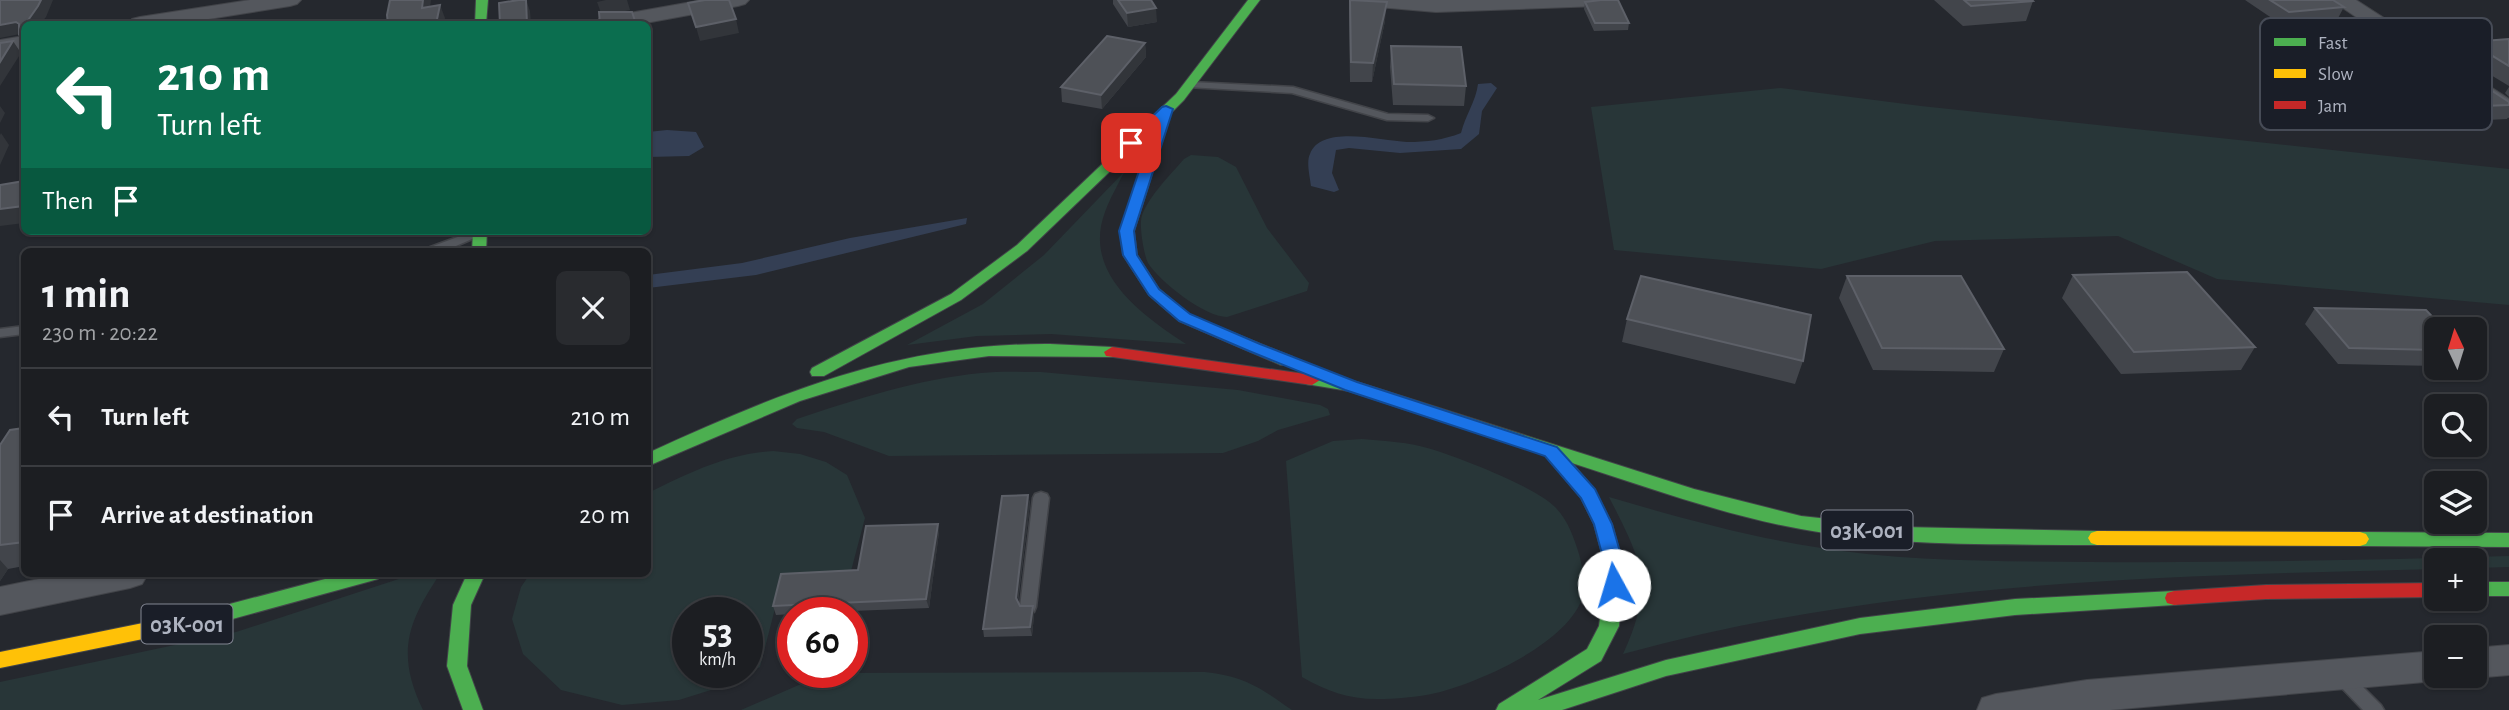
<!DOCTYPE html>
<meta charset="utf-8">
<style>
:root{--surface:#1c1e22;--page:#292b2f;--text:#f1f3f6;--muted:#a0a2a5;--line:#3a3c40}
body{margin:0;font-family:"Alegreya Sans",sans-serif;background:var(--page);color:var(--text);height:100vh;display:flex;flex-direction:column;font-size:26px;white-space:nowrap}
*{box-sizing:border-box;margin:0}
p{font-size:23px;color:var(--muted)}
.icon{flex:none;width:38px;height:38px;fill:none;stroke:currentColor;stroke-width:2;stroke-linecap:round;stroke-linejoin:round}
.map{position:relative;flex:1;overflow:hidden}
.drawer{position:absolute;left:21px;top:248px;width:630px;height:329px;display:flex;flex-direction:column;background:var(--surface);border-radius:10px;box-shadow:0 2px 5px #0004,0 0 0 2px var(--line)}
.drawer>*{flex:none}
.banner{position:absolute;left:21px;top:21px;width:630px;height:214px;border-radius:10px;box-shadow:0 2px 5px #0004,0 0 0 2px var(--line);background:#0b6e4f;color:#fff;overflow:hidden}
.needle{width:46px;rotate:356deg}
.controls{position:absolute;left:2424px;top:317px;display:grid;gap:14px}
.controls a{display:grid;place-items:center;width:63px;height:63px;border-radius:10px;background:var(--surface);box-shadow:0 2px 5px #0004,0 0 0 2px var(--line);font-size:35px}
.speed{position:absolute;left:672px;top:597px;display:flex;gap:14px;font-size:35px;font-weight:700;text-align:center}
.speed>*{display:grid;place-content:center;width:91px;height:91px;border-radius:50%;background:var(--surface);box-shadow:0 2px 5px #0004,0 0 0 2px var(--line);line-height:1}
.speed small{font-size:18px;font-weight:400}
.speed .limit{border:10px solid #d22;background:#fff;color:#111}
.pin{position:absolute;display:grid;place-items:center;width:60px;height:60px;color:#fff;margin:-30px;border-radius:14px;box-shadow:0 4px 10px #0006}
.me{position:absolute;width:77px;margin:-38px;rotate:354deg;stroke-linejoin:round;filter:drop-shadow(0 0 5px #0008)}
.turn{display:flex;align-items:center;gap:24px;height:147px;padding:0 21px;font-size:32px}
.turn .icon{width:91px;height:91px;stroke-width:2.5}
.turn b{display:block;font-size:49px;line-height:60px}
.then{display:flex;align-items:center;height:66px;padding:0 21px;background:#0003;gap:14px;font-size:26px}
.round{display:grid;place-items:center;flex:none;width:74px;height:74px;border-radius:10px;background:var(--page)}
.head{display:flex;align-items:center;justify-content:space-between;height:119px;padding:0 21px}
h1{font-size:42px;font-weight:700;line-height:52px}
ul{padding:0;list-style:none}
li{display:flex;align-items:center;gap:21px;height:98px;padding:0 21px;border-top:2px solid var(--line)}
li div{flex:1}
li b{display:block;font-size:26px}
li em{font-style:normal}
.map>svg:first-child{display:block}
</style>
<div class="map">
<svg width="2509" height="710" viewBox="0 0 2509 710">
<rect width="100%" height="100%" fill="#25282e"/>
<path fill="#283638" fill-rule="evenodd" d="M1781 88 1921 106 2509 169V305L2217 279 2118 236 1935 241 1821 269 1614 250 1591 107Z
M1191 155 1218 157 1236 167 1267 228 1309 283 1307 291 1227 317C1205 317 1160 282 1148 263 1144 255 1140 230 1141 221 1142 203 1172 173 1184 159Z
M1124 172C1118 185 1110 198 1105 212 1082 273 1142 315 1186 344L1051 334 977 336 907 345 983 304 1044 255Z
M1041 372 1238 390 1320 405 1328 409 1330 415 1278 430 1258 441 1223 453 889 456 824 432 797 428 792 424 797 419C857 399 918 379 981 373 1000 371 1021 372 1041 372Z
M1362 439C1385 441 1409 442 1431 449 1460 458 1536 487 1555 507 1568 520 1574 538 1579 554 1582 565 1586 585 1583 596 1569 643 1480 682 1436 693 1418 697 1395 699 1377 699 1348 699 1326 691 1302 677L1286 461 1333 441Z
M773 451 800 454 826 462 847 475 865 518 851 571 782 581 760 667 727 685 679 700 622 705 561 690 523 654 512 619 521 587 530 574H648V493C689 473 726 454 773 451ZM688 612H747V672H688Z
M1609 497C1677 517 1745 536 1815 547 1905 562 1999 561 2090 562 2230 563 2369 560 2509 556V567L2475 568 2474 560H2436V569C2163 576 1888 581 1623 654 1655 584 1642 562 1609 497Z
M414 574H440C407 623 396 654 423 710H0V682L236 632Z
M1205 672C1246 677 1259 687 1292 710H741L808 681 834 673Z"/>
<path fill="#343f54" d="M1491 83 1497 88 1482 111 1479 134 1461 149 1400 153 1349 148 1336 150 1332 173 1339 190 1334 192 1311 186C1310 177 1306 162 1310 154 1321 124 1382 141 1407 142 1427 142 1443 140 1461 133 1465 116 1476 101 1478 84Z
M667 130 696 132 704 147 689 156 648 157V132Z
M967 218 966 224 756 275 648 288V275L742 263 850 238Z"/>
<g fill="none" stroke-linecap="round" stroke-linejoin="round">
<defs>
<path id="lane" d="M1191 82 1293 87 1388 114 1428 115 1434 118 1428 121 1387 120 1292 93 1187 87 1186 85Z
M474 231H485L486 233 442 252H424L425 249Z
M24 326V334L0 337V329Z
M1041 492 1047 494 1049 498 1036 607 1034 612 1028 614 1022 612 1020 607 1033 498 1035 494Z
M2342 670 2348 672 2381 705 2384 710H2363L2336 682 2333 677 2336 672Z"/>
<path id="street" d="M250 0H301L297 4 290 6 177 24H129L132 19 140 17Z
M703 0H749L745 4 738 6 640 24H596L599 19 607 17Z
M1355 0H1609L1605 4 1598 6 1436 12 1366 6 1359 4Z
M2331 0H2356L2509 99V117L2501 115Z
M24 36V50L0 54V40Z
M63 574H148L142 584 130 588 0 615V587Z
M2509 645V675L2474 678 2466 676H2474V648Z
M2436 651V676H2450L2436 681 2110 710H1977L1982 698 1996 694 2087 680Z"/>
<path id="fast" d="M476 0H488L486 24H475Z
M1248 0H1260L1184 100 1171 113 1134 231 1137 255 1159 289 1189 315 1293 357 1295 361 1293 365H1281L1179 321 1149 295 1123 255 1120 231 1154 129 1027 251 961 300 824 376H812L810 372 812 368 951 294 1017 245 1176 94Z
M473 231H487L486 252H472Z
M1050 344 1112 347 1120 352 1112 357 989 356 909 367 800 401 648 466V453C781 392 900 343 1050 344Z
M1312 375 1357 382 1694 489 1801 516 1902 527 2097 531 2103 533 2106 538 2103 543 2097 545C1998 544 1898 547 1801 529 1723 515 1647 487 1572 463L1594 489 1612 524 1624 569 1619 626 1601 661 1538 700 1666 660 1860 618 2015 599 2174 591 2181 593 2183 598 2181 603 2174 605 2015 615 1860 634 1666 676 1562 710H1496L1499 704 1587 649 1599 626 1606 569 1594 524 1581 498 1545 455 1349 391 1306 384 1304 380 1306 376Z
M2360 532 2509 533V547L2360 546 2354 544 2351 539 2354 534Z
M344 574H380L378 579 371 581 207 626 200 623 197 618 200 613 207 610Z
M467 574H485L471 605 467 666 483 710H463L447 666 453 605Z
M2474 582H2509V596H2474Z"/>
<path id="slow" d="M2097 531 2360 532 2366 534 2369 539 2366 544 2360 546 2097 545 2091 543 2088 538 2091 533Z
M207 610 214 613 217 618 214 623 207 626 0 668V652Z"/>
<path id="jam" d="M1112 347 1312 375 1320 380 1312 385 1106 356 1104 352Z
M2436 583V597L2266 599 2174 605 2167 603 2165 598 2167 593 2174 591 2266 585Z"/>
</defs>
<use href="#lane" stroke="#424449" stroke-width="3"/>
<use href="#street" stroke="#424449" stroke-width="2"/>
<use href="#fast" stroke="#424449" stroke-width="2"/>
<use href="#slow" stroke="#424449" stroke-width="2"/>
<use href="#jam" stroke="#424449" stroke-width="2"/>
<use href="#lane" fill="#54575d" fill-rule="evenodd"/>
<use href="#street" fill="#54575d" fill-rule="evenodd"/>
<use href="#fast" fill="#4caf50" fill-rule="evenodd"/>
<use href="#slow" fill="#ffc107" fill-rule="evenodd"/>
<use href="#jam" fill="#c62828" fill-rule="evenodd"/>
</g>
<path fill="#42454b" d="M1113 0H1151L1157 22 1128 27 1113 4Z
M1349 0 1385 21 1372 82H1350L1349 17Z
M1934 0H2032L2033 1 2026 21 1963 26Z
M2245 0H2333L2344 7 2337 20 2282 25Z
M1585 2 1629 23 1628 30 1594 31 1584 9Z
M2509 39V86L2461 57 2470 42Z
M1145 43 1146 57 1102 109 1062 102 1061 87Z
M1391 46 1466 86 1464 106 1393 105 1390 67Z
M2423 83 2509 102V116L2507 119 2447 122 2414 98Z
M2509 87V97L2505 93Z
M2073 275 2255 347 2241 370 2121 374 2062 298Z
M1847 276 2004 349 1994 372 1873 370 1839 298Z
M2315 308 2436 329V366L2338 364 2305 324Z
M1627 319 1803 361 1795 384 1622 342Z
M24 428V566L8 569 0 581V445Z
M1028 495 1030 504 1018 602 1020 606 1034 615 1032 636 984 637 983 629Z
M939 532 929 608 826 612H793V614L776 615 773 606 858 570Z"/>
<path fill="#32353a" d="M41 0H53L46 17 40 24H25Z
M423 0H431L428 21 422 8Z
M526 0 530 11 531 24H527Z
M606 0H627L630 10 602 16 597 2Z
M1387 2 1385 21 1372 82 1373 63Z
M440 5 445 18 444 24H436Z
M1156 8 1157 22 1128 27 1127 13Z
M736 19 739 33 700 41 696 27Z
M16 22 21 30 24 25V41L20 34 0 38V25Z
M13 41 21 53 0 86V62Z
M1145 43 1146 57 1102 109 1101 95Z
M0 106 5 113 0 123Z
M1 133 9 145 0 165V135Z
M24 203V223L0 226V209Z
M1028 495 1030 504 1017 607 1016 598Z
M938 524 939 532 929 608 926 599Z
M0 560 8 569 0 581Z
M1033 606 1034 615 1032 636 1030 627Z"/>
<path fill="#4e5157" stroke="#5d6068" stroke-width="2" d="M0 0H41L38 6 19 33V24L16 22 0 25Z
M390 0H423L422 8 440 5 436 24H388L387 15Z
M519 0H526L527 24H500L499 3Z
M705 0H729L736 19 696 27 688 3Z
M1118 0H1151L1156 8 1127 13Z
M1350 0 1387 2 1373 63 1351 62Z
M1601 0H1618L1629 23H1595L1585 2Z
M1964 0H2032L2033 1 1971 6Z
M2270 0H2333L2344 7 2289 12Z
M599 12H632L636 24H600Z
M1107 36 1145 43 1101 95 1061 87Z
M2509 39V66L2470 42Z
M13 41 0 62V43Z
M1391 46 1461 47 1466 86 1394 84Z
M2477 81 2509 102V105L2457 107 2423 83Z
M24 181V203L23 206 0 209V185Z
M2187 272 2255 347 2134 352 2073 275Z
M1641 276 1811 315 1803 361 1627 319Z
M1847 276H1961L2004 349 1882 348Z
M2315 308 2426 310 2444 329H2436V350L2349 348Z
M24 428V491L22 495H24V542L0 545V445L10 430Z
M1028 495 1016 598 1020 606H1033L1030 627 983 629 1002 496Z
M938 524 926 599 773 606 781 574 858 570 866 526Z"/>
<path fill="#1a73e8" stroke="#114b97" stroke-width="2" d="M1166 106 1173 109 1134 231 1137 255 1159 289 1190 314 1260 344 1357 382 1557 447 1595 489 1612 524 1625 569 1621 590 1614 592 1607 590 1604 585 1606 569 1594 524 1581 498 1545 456 1345 390 1249 351 1179 321 1149 295 1123 255 1119 231 1153 129 1131 147 1125 143 1162 107Z"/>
<g text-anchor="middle" stroke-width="7" stroke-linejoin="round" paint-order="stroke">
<g fill="#1a1e28" stroke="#828692" stroke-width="2">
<rect x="1821.5" y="510.5" width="91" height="39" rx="5"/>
<rect x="141.5" y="604.5" width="91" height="39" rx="5"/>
</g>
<g font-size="23" font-weight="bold" fill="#aeb3c0">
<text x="1867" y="538">03К-001</text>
<text x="187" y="632">03К-001</text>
</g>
</g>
<rect x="2260" y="18" width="232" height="112" rx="10" fill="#1a1e28" stroke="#464b56" stroke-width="2"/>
<rect x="2274" y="38" width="32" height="8" fill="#4caf50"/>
<rect x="2274" y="69" width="32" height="9" fill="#ffc107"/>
<rect x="2274" y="101" width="32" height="8" fill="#c62828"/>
<g font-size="19" fill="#aeb3c0">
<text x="2318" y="49">Fast</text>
<text x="2318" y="80">Slow</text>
<text x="2318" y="112">Jam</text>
</g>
</svg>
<div class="controls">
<a><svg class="needle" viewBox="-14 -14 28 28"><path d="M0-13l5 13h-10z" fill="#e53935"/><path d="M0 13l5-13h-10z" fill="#a0a2a5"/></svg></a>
<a><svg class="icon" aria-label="search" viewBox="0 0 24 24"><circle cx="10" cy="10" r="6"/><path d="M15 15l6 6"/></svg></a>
<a><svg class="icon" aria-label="layers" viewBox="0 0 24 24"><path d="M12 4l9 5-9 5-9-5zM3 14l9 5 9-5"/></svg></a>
<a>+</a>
<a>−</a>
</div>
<div class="speed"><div>53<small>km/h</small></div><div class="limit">60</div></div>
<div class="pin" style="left:1131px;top:143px;background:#d93025"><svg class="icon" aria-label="arrive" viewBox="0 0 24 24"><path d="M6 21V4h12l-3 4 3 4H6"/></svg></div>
<svg class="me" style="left:1614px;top:585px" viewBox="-20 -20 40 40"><circle r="19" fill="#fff"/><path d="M0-13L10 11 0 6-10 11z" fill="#1a73e8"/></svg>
<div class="banner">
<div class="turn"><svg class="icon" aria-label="left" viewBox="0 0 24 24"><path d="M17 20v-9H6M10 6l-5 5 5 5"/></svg><div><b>210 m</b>Turn left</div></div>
<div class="then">Then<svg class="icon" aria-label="arrive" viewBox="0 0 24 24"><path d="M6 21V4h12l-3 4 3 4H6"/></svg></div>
</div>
<section class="drawer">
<div class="head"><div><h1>1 min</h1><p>230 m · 20:22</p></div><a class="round"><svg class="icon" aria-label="close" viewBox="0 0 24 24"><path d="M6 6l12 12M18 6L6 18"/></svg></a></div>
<ul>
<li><svg class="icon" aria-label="left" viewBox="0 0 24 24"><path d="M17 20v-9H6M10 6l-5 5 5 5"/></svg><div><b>Turn left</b></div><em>210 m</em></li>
<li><svg class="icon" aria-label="arrive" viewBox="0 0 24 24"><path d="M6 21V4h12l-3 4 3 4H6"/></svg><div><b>Arrive at destination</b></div><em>20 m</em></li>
</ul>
</section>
</div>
